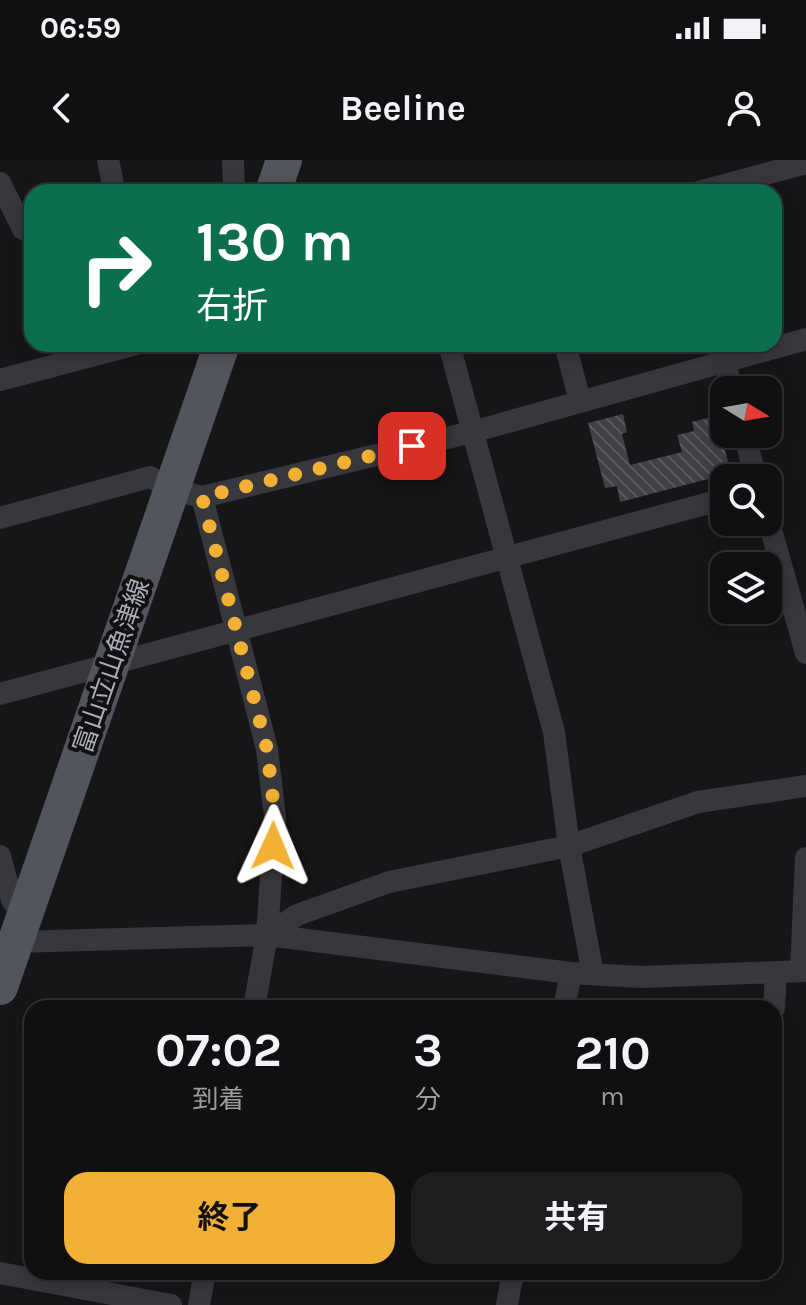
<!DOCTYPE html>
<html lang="ja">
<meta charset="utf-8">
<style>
:root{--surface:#101012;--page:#1e1e20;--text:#f1f3f6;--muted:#9c9d9f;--line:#303032;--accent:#f2b134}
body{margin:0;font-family:Karla,"Noto Sans JP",sans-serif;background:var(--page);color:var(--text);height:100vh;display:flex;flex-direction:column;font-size:30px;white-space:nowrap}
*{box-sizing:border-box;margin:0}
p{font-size:26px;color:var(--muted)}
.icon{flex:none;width:44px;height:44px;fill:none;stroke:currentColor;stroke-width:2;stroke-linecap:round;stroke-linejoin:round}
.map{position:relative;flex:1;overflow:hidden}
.drawer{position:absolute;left:24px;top:840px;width:758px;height:280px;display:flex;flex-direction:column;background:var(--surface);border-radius:24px;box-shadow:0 4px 20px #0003,0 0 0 2px var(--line)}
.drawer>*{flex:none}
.top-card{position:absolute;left:24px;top:24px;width:758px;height:168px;border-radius:24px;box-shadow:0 4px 20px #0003,0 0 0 2px var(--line);background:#0b6e4f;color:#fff;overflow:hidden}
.needle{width:52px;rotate:101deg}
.buttons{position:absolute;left:710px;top:216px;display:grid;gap:16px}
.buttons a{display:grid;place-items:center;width:72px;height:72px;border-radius:16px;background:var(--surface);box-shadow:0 4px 20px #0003,0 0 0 2px var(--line);font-size:40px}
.pin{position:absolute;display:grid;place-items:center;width:68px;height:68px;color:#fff;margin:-34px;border-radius:16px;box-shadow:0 4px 12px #0006}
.me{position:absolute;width:88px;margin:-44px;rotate:1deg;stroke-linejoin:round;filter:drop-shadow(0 0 6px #0008)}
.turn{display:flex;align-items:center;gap:28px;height:168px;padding:0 40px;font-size:36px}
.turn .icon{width:104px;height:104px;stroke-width:2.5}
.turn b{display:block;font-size:56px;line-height:68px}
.eta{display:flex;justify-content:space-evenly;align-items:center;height:136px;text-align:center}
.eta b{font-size:48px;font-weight:700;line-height:56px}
.action{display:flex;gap:16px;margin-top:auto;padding:16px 40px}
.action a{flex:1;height:92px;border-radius:24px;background:var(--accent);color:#111;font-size:32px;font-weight:700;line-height:92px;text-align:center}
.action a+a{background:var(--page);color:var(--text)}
.status{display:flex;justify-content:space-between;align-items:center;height:56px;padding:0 40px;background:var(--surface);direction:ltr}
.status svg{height:22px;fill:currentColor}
header{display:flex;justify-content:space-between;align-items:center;height:104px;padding:0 40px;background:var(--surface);font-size:36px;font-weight:700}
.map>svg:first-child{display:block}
</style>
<div class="status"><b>06:59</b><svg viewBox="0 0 49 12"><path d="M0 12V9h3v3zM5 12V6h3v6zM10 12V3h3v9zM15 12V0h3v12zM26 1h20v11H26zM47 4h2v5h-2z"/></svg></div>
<header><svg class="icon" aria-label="back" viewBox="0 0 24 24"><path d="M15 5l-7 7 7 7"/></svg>Beeline<svg class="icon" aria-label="person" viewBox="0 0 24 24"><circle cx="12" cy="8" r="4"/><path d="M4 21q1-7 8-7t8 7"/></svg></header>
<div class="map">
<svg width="806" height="1145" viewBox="0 0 806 1145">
<defs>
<pattern id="building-back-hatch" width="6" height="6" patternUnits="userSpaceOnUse" patternTransform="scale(2)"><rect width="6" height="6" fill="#404145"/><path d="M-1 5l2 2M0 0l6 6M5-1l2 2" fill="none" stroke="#595a5e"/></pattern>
</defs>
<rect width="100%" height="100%" fill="#161618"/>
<path fill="url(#building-back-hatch)" d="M623 254 627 272 622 274 630 305 682 292 677 275 694 271 692 262 716 256 731 313 620 342 617 326 605 328 588 263Z"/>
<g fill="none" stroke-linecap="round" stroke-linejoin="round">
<path stroke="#37383d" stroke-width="22" d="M233 0 234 32
M0 23 23 69 32 65
M107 32 114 29 108 0
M698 32 806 3
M449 184 554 572 569 686 593 814
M565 184 580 241
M720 184 732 230
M0 220 136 184
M744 274 756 318
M202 337 267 589 275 657 267 775 254 848
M0 358 150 317 171 329 202 337 472 272 806 179
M768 359 806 493
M0 534 724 339
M0 696 12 740 24 757
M267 775 297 755 389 722 569 686 698 642 806 626
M7 787 15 782 267 775 571 813 641 817 806 811
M801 810 806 698
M564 848 571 813
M774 848 776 812
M0 1113 171 1145
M199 1145 205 1112
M507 1145 513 1112"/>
<path stroke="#53555c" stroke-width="36" d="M273 32 284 0
M0 827 222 184"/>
</g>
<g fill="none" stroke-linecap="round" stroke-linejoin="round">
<path stroke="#f2b134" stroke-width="14" stroke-dasharray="0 25.2" d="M273 686 275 657 267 589 202 337 412 286"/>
</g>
<g text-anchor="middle" stroke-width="8" stroke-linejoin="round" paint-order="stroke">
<g font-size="26" fill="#a8adb8" stroke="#111113">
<text transform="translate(111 506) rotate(-71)" y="9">富山立山魚津線</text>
</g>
</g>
</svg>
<div class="buttons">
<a><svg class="needle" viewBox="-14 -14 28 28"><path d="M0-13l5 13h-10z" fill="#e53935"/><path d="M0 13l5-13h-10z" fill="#9c9d9f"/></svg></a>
<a><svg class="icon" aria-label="search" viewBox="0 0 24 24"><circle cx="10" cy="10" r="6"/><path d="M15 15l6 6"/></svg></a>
<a><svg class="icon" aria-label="layers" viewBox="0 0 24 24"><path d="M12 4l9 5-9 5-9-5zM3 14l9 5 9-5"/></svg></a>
</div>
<div class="pin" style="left:412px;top:286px;background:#d93025"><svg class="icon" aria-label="arrive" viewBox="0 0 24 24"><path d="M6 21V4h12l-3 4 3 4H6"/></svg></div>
<svg class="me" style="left:273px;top:686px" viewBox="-20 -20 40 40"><path d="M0-17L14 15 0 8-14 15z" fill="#f2b134" stroke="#fff" stroke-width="4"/></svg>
<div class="top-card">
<div class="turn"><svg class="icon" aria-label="right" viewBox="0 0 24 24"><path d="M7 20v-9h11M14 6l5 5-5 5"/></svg><div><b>130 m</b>右折</div></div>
</div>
<section class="drawer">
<div class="eta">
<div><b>07:02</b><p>到着</p></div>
<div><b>3</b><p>分</p></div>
<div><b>210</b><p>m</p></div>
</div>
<div class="action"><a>終了</a><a>共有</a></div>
</section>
</div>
